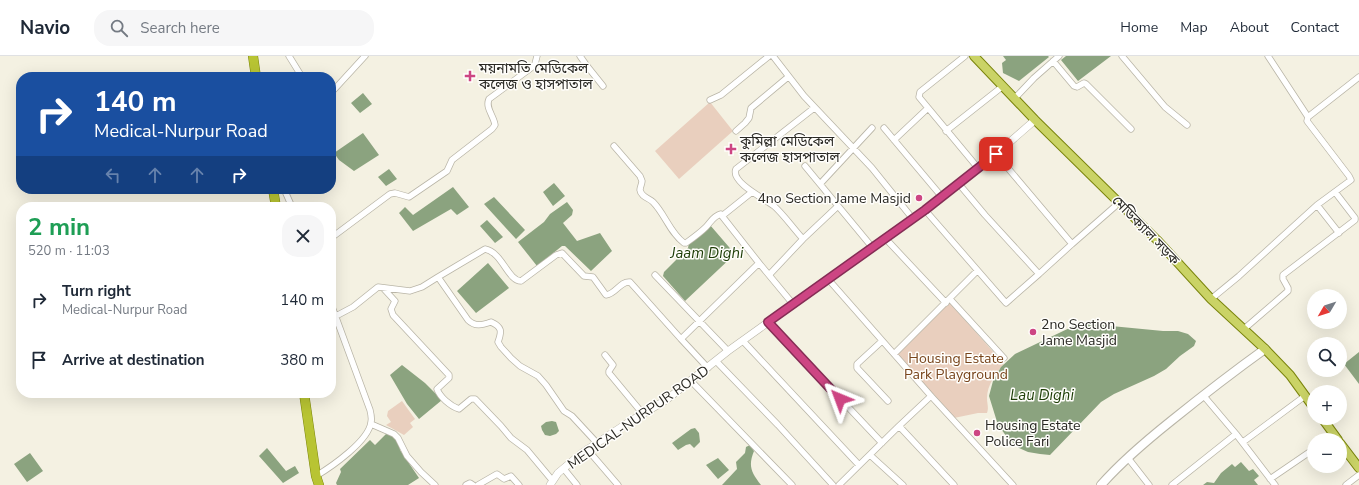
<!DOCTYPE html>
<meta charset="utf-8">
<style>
:root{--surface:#fff;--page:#f6f6f7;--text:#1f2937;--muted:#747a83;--line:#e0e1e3}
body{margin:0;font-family:"Nunito Sans","Noto Sans Bengali",sans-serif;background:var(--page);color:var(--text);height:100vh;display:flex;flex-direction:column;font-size:15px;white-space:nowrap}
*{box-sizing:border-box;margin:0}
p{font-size:13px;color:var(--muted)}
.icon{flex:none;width:22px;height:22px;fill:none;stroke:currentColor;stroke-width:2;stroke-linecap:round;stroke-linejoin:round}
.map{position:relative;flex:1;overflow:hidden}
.panel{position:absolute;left:16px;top:146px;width:320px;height:196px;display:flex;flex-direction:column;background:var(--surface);border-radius:16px;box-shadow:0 4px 16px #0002}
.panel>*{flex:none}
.top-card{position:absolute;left:16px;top:16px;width:320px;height:122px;border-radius:16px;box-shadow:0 4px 16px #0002;background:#1a4fa0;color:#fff;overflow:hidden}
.needle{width:26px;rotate:231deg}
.controls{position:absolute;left:1307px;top:233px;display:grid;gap:8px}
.controls a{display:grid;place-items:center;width:40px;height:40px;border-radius:50%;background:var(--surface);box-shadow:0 4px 16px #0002;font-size:20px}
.pin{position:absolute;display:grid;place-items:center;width:34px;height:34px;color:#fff;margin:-17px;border-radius:8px;box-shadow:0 2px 6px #0006}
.me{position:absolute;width:44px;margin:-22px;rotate:316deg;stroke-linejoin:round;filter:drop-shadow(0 0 3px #0008)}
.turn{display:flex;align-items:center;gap:14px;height:84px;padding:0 12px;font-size:18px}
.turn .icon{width:52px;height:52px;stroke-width:2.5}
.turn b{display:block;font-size:28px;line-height:34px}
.lanes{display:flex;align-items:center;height:38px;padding:0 12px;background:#0003;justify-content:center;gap:20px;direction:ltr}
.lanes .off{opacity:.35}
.round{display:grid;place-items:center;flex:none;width:42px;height:42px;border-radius:16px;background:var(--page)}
.summary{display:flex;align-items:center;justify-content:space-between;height:68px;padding:0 12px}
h1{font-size:24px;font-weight:700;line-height:30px;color:#1e9e55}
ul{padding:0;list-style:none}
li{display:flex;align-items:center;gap:12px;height:60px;padding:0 12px}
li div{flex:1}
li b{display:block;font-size:15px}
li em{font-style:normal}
header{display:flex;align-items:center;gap:24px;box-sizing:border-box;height:56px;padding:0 20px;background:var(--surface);border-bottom:1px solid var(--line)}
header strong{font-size:19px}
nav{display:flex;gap:22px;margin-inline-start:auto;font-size:14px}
.search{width:280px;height:36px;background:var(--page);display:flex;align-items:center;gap:10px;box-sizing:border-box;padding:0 14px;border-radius:16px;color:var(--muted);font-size:15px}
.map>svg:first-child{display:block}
</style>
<header>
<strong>Navio</strong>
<div class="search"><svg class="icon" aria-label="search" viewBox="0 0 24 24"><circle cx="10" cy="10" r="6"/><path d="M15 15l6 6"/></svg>Search here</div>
<nav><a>Home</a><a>Map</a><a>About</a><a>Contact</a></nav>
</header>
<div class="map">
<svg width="1359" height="429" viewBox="0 0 1359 429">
<rect width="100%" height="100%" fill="#f4f1e2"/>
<path fill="#e9cfbe" d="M710 46 733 75 679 123 655 95Z
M949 246 1004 308C996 317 987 329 987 342 987 348 989 351 987 357H978L954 362 896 298Z
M402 345 415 363 410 367 413 371 404 379 386 369 391 366 387 360 388 355Z"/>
<path fill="#8ba37f" d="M1003 0H1048L1049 1 1019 25 1003 17 1002 7 1006 4Z
M1066 0H1111L1078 25 1061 4Z
M363 37 372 48 360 57 351 47Z
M363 77 379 99 354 115 339 104 334 97Z
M389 113 397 123 386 130 378 121Z
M554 127 565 140 553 150 543 136Z
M453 131 469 151 457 159 451 153 413 175 399 157 405 151 413 159Z
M494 141 525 174 516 183 484 148Z
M567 146 573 154 572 159 563 167 577 185 600 177 612 195 591 215 565 190H562L537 210 518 186 544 166 550 158Z
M487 164 503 181 495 187 480 170Z
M710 169 735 198 685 245 663 220 664 216 688 192 689 187Z
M488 207 509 232 476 257 457 235Z
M1080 267 1163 275H1178L1188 278 1196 285 1194 290 1180 300 1166 313 1154 320 1114 338 1101 346 1050 399 1040 398 1028 396 1019 392 1007 381 998 369 989 340 993 325 1001 311 1015 298Z
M1359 296V328L1344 308Z
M402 309 425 327 442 344 419 363 407 348 390 319Z
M552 365 556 366 559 375 556 378 550 380 545 379 542 374 541 370 546 366Z
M695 372 699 377 700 386 694 392 690 388 686 389 678 394 672 387 691 373Z
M387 377 399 385 400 394 419 422 408 429H337L336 427 341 416 340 413 370 384 375 389Z
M750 389 754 395C748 410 751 416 761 429H722L737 413 736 406 745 397 746 391Z
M267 392 286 415 295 410 299 417 283 427 259 400Z
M30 397 43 415 27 426 14 408Z
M718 402 729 414 718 423 706 409Z
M1241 406 1249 415 1253 413 1259 420 1254 424 1258 429H1203L1207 426 1214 427 1221 417 1232 408 1235 411Z"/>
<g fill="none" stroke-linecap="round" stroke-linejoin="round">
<defs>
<path id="minor" d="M289 0 302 21
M580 0 587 10 603 30
M773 0 804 40 872 112 913 163
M965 0 920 36 919 41 978 112
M1122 0 1165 51 1187 69
M1268 0 1308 61
M1053 5 1074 30 1077 31 1084 27 1086 28 1131 73
M331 37 365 0
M1015 42 1034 22 1059 0
M710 44 721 39 769 0
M884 72 942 141
M736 75 745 67 749 62 751 52 788 21
M946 75 1003 30
M894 84 928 52
M614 90 640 120 642 125C642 128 640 131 640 134 641 141 649 142 653 146 665 158 670 177 684 187H686C693 182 700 177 706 171 711 166 713 160 721 158L722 160
M996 98 1072 188 1120 146
M805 110 872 191
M820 128 872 72
M959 128 985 159 1039 218 1072 188
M284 133 292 151
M752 136 722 160 759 207
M1317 149 1339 177
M925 154 1006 247 1039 218
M331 182 390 138 395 137 409 141 447 115 452 104 492 73 495 69C494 60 485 52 489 43L531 12 535 8 537 0
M885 182 946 247
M803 183C793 172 784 159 774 150 765 143 730 126 736 113L814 52
M770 218 803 183 838 150
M655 219 728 295
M438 221 485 193C502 196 508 225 521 225L556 199 562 197 584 220 593 221 606 239C616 238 620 225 630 226L681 283
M828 223 931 340 1013 429
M383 232 395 245 391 253 393 259 449 319V322L437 333C440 341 450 350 459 353L471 343H475L501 370 511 382 527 394 552 424
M950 243 1004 302
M1211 243 1239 220 1317 149 1351 124 1349 120 1307 65 1308 61 1359 21
M336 260 353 251 378 231 410 235 422 231 438 221 468 264C475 271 482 269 491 266 502 271 502 275 498 286L501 291 511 302 520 310 538 320 546 329 564 355 572 360 597 387
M768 266 882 387
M1244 273 1288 235V232L1283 223V219L1355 164V162L1335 136
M743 285 859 409
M882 285 857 308V312L888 345
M894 298 977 215
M605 299 613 309 609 315V317L643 358
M716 305 778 369 833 429
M708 312 681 283 759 207 793 248
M691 325 792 429
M1203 339 1236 378 1275 429
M371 368 394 378 398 382 407 400 421 416 435 429
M899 370 954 429
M1327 384 1334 379
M1243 386 1305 340
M587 393 618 429
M870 399 903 429
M1128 402 1149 429
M564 413 577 429
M316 420C331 411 369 385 371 366 372 362 371 358 370 354L331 248
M1270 423 1314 393
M466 429 470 427 473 429
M478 429 497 418 504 423 511 420 519 429
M839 429 899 370 931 340
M1172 429 1236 378
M1346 429 1359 419"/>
<path id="tertiary" d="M550 429 558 417 582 397 629 366 666 344 728 295 925 154 996 98 1035 64"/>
<path id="secondary" d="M1101 429C1122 405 1146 385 1171 365 1202 340 1233 316 1265 293"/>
<path id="primary" d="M974 0 1035 64 1157 184 1211 243 1265 293 1290 319 1314 352
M1322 362 1338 384
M1340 387 1359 412"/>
<path id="trunk" d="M253 0 256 21
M273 133 276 151
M304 337 316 420 319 429"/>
</defs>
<use href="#minor" stroke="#b9b5a7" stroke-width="7"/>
<use href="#tertiary" stroke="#b9b5a7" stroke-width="8"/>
<use href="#secondary" stroke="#b9b5a7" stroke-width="10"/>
<use href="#primary" stroke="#7a840c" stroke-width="10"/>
<use href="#trunk" stroke="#7a840c" stroke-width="10"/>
<use href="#minor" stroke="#fff" stroke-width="5.5"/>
<use href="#tertiary" stroke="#fff" stroke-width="7"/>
<use href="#secondary" stroke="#fff" stroke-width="8"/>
<use href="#primary" stroke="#cad366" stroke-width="8"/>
<use href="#trunk" stroke="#b8c433" stroke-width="9"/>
</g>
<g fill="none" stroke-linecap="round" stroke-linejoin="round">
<defs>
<path id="route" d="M840 343 768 266 925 154 996 98"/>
</defs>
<use href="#route" stroke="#852d55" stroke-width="10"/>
<use href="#route" stroke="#cd4583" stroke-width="7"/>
</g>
<g fill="#cd4583" stroke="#fffefb" stroke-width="1.5">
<path d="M468 14h4v4h4v4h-4v4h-4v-4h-4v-4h4z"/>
<path d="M729 87h4v4h4v4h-4v4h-4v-4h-4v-4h4z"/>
<circle cx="919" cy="142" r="4"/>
<circle cx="1033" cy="276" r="4"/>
<circle cx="977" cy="377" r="4"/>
</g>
<g text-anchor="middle" stroke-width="3" stroke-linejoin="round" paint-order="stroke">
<g font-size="14" fill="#292823" stroke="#fffefb" text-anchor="start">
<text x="479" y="17">ময়নামতি মেডিকেল<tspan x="479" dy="16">কলেজ ও হাসপাতাল</tspan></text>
<text x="740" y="90">কুমিল্লা মেডিকেল<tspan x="740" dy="16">কলেজ হাসপাতাল</tspan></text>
<text x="911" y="147" text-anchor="end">4no Section Jame Masjid</text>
<text x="1041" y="273">2no Section<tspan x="1041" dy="16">Jame Masjid</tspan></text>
<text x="985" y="374">Housing Estate<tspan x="985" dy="16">Police Fari</tspan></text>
</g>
<g font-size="14" fill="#292823" stroke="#fffefb">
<text transform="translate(1146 174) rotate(46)" y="5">মেডিক্যাল সড়ক</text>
<text transform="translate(638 361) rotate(-35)" y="5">MEDICAL-NURPUR ROAD</text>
</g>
<g font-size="14" fill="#78451c" stroke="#fffefb">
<text x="956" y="307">Housing Estate<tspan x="956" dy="16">Park Playground</tspan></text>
</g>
<g font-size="15" font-style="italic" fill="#1d3d06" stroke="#fffefb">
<text x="707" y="202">Jaam Dighi</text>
<text x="1042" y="344">Lau Dighi</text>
</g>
</g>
</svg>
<div class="controls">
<a><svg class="needle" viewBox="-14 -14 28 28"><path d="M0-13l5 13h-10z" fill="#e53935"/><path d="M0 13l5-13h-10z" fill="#747a83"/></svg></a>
<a><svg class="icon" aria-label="search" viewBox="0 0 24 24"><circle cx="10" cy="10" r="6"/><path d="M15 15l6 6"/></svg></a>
<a>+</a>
<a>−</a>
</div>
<div class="pin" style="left:996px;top:98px;background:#d93025"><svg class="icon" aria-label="arrive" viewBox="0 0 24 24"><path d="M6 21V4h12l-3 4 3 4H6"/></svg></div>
<svg class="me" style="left:840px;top:343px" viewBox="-20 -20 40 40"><path d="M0-17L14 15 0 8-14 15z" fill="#cd4583" stroke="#fff" stroke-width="4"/></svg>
<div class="top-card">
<div class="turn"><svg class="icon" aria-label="right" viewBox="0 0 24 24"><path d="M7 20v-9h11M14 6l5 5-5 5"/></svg><div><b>140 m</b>Medical-Nurpur Road</div></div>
<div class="lanes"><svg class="icon off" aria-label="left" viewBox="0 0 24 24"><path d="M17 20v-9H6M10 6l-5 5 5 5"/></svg><svg class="icon off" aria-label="ahead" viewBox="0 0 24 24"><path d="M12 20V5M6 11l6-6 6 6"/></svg><svg class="icon off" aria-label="ahead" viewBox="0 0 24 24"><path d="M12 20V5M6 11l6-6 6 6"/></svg><svg class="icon" aria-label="right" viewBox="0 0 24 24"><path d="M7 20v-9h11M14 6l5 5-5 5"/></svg></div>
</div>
<section class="panel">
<div class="summary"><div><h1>2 min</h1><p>520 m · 11:03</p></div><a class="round"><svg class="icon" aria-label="close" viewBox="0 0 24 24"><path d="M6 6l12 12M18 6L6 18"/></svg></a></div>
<ul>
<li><svg class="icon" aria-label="right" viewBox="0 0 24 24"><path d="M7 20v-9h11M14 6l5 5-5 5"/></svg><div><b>Turn right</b><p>Medical-Nurpur Road</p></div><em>140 m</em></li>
<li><svg class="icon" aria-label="arrive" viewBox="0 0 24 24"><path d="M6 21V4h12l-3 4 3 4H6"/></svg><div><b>Arrive at destination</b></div><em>380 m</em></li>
</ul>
</section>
</div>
